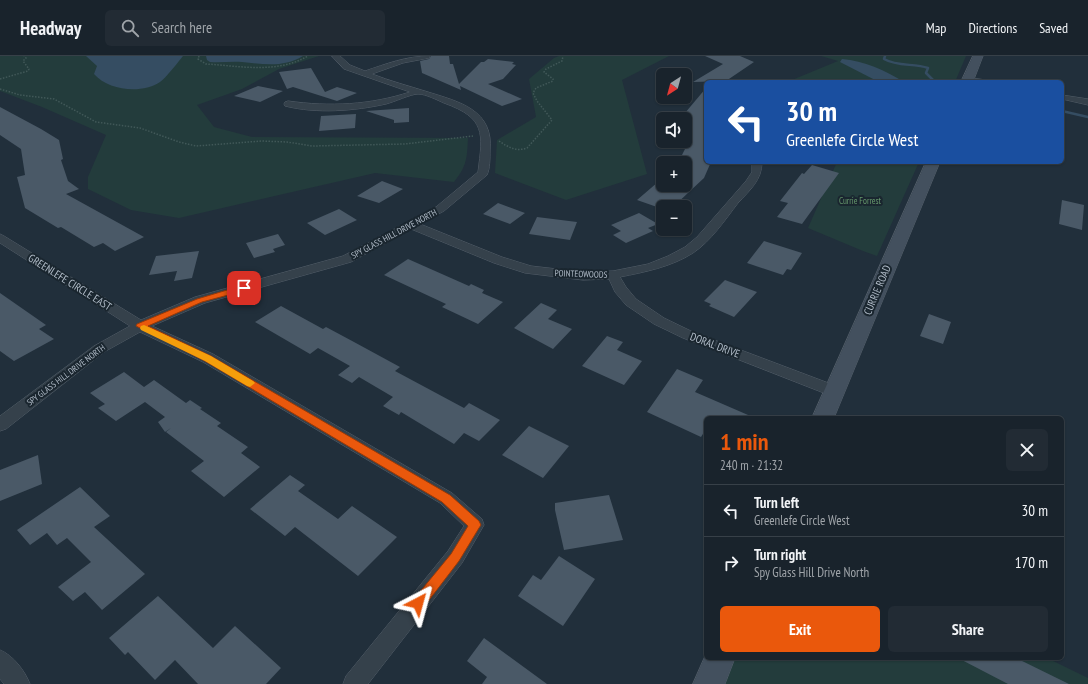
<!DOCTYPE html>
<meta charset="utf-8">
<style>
:root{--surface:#19232c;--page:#222b34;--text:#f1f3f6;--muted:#9fa4a9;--line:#374048;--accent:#ea580c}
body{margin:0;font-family:"PT Sans Narrow",sans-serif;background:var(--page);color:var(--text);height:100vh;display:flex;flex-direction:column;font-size:15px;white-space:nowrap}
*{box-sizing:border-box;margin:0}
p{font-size:13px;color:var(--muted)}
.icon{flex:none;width:22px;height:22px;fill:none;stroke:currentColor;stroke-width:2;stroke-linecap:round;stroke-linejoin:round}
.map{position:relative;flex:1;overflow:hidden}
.sheet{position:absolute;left:704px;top:360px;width:360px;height:244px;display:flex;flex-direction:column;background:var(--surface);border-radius:6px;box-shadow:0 1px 3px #0004,0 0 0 1px var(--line)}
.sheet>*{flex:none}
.top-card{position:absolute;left:704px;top:24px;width:360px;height:84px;border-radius:6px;box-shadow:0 1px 3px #0004,0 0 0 1px var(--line);background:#1a4fa0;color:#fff;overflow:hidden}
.needle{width:26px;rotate:216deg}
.controls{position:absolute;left:656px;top:12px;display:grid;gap:8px}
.controls a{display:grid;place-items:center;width:36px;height:36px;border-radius:6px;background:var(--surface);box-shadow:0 1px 3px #0004,0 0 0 1px var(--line);font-size:20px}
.pin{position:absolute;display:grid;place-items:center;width:34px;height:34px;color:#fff;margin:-17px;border-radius:8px;box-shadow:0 2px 6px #0006}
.me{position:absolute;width:44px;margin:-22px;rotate:39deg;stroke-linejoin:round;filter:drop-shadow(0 0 3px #0008)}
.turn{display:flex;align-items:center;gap:14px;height:84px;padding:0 16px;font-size:18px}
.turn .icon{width:52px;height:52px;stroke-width:2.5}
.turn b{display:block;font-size:28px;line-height:34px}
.round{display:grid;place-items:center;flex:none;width:42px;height:42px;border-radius:6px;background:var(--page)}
.head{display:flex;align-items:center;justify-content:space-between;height:68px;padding:0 16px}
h1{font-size:24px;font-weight:700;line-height:30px;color:var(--accent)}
.cta{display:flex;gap:8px;margin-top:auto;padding:8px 16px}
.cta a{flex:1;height:46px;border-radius:6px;background:var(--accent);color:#fff;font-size:16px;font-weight:700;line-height:46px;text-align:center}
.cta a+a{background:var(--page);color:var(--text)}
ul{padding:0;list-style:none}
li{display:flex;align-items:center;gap:12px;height:52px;padding:0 16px;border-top:1px solid var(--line)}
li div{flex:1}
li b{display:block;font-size:15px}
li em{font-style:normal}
header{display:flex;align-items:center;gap:24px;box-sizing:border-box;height:56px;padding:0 20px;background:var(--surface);border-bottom:1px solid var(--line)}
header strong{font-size:19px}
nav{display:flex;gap:22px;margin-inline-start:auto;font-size:14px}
.search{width:280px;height:36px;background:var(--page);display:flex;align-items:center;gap:10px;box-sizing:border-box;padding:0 14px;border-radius:6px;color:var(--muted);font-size:15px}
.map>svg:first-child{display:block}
</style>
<header>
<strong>Headway</strong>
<div class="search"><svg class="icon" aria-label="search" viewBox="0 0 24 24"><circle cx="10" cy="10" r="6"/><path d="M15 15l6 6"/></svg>Search here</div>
<nav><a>Map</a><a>Directions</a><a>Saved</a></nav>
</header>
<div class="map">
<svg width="1088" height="628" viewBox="0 0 1088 628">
<rect width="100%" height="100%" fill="#212f3b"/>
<path fill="#233c3c" d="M0 0H319L279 13 242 33 197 49 214 71 252 81 468 82C467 102 467 110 454 126L375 117 179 162 131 154 88 133V121L106 79 42 51 0 35Z
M559 0H669L622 24 647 118 566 144 495 117 497 84 536 61 529 23 554 2Z
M821 0H966L955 26H798L792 24 838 5Z
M837 106H919L877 200 863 195 808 172Z
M724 602H1047L1088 622V628H713Z"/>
<path fill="#354d62" d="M86 0H183C179 5 165 23 160 26 142 38 109 35 94 18L97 10Z
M206 0H303C283 12 264 8 242 6 231 5 221 7 210 6L207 4Z
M842 3C864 5 885 14 904 26L877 25 840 6Z"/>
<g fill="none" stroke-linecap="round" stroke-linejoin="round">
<path stroke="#354d62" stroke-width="2.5" d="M885 0 884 3C898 11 914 7 928 12L926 17 933 24 939 26
M1062 55 1088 61"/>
</g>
<path fill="#4a5967" d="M431 0H449L450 8H453L459 28 481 6H484L488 3 514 6 512 8 516 9 503 23 488 28 522 43 502 50 460 30 461 34 422 17 420 5 429 3Z
M705 0H740L754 6 726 25 693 26 723 8Z
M311 12 325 36 337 31 357 37 337 45 293 31 287 33 279 16Z
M258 30 283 35 260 46 234 40Z
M706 32V106H711L704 122 673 151H657L637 144 658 126 663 129H685V107H678L686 91 685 90V57Z
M0 51 41 73 59 84 63 103 61 104 68 125 79 133 66 138 144 181 115 195 103 187 94 191 61 171 58 172 25 152 17 121 25 119 21 93 0 79Z
M409 52V66L394 67V64L366 55Z
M356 58 355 72 319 75 321 60Z
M812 109 839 117 802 168 777 161 788 147 780 145 802 117 804 118Z
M382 125 403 133 379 147 357 140Z
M1062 144 1084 149 1082 174 1059 168Z
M498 147 525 157 510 168 483 158Z
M339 153 357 164 325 179 307 167Z
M639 157 658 168 648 172 653 175 626 187 613 179 621 175 611 169Z
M537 161 577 166 570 184 529 178Z
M278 178 285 189 273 193 275 196 254 202 246 187Z
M764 185 802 197 791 214 787 213 783 219 747 207Z
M199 195 192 222 174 225 177 215 149 219 156 200Z
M408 203 469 230 471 228 484 234 482 237 503 246 478 268 442 251 446 248 384 219Z
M725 224 757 236 734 261 709 250 711 248 704 245Z
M0 237 46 269 39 273 54 283 14 305 0 295Z
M541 247 557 254 548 263 572 273 553 293 514 272Z
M281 250 323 273 326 271 354 286 400 311 395 315 464 352 469 347 500 364 479 385 464 377 454 388 401 356 399 359 383 350 393 341 359 321 352 327 338 319 350 310 318 292 310 298 255 266Z
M929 258 951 266 943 288 920 280Z
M607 280 623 286 617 294 642 305 624 329 582 310Z
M677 313 703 324 695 336 755 362H706V373L701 381 647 356Z
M124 316 144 331 154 324 186 347 190 344 202 352 200 353 221 367 217 370 248 391 241 397 260 411 224 441 191 415 204 405 166 376 171 372 165 376 158 366 165 361 145 346 116 365 98 352 105 348 90 337Z
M529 370 569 390 543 422 502 399Z
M38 399 42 428 0 445V414Z
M290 419 305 429 298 435 338 463 352 450 397 481 358 520 295 471 285 480 250 453Z
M80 431 110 460 94 471 145 518 102 554 85 536 73 545 58 531 91 506 67 482 57 489 47 477 30 489 17 474Z
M609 439 623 484 564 494 555 454V447Z
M559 500 595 523 563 570 518 540 533 519 541 524Z
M158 540 213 592 235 570 281 612 266 628H198L175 604 155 624 128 596 125 599 109 582Z
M484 582 547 628H482L487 621 467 605Z
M958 602H1016L1069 628H1008Z"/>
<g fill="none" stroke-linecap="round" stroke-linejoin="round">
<defs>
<path id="street" d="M332 0H340L350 9 365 15C386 8 406 0 430 0L429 2 403 7 372 18C390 25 409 30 428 36 460 46 494 54 490 95 490 102 490 113 487 119L444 155 420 168 502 201 531 210 583 216 613 215 648 208 668 200 685 191 697 181 746 125 752 116V106H762C762 124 750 134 738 147 725 164 711 185 693 197 671 211 645 216 620 221L626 231 636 243 664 262 693 276 839 331 842 335 839 339 834 341 829 339 683 282 654 268 626 249 615 236 609 223 583 224 525 217 494 207 411 173 351 206 205 247 152 270 213 298 452 437 482 463 484 469 462 507 368 628H343L346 620 448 495 464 470 440 447 203 306 140 276 104 296 6 373 0 375V360L94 290 130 270 0 187V178L4 180 141 264 195 241 343 200 436 151 478 116C483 77 486 62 444 47 437 44 426 38 418 38 411 38 394 46 386 48 354 55 317 58 285 50L284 48 285 46 288 45C330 51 370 49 410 36L344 13Z
M965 21 986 24 990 26H972L964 23Z
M1062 39 1088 43V49L1062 43Z
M0 594C13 599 25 615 30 628H4L0 623Z"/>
<path id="secondary" d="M973 0H983L973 26H961Z
M926 106H940L834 362H812Z
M706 598V602H735L725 628H693Z"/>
</defs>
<use href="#street" stroke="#535e69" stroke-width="1"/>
<use href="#secondary" stroke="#535e69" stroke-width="1"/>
<path stroke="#415858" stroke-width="1.5" stroke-dasharray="1.5 1.5" stroke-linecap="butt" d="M199 0 198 3 206 8C240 10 277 18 308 0
M0 23 28 15 29 13 23 5 26 2 24 0
M0 33 20 39 54 43 96 66 140 72 179 86 196 90 262 85 287 86 312 90 405 88 473 80
M499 85C508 91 516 96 527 92L552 64 537 45 533 37 536 32 553 25V23L544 16 546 13 562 5 563 0"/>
<use href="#street" fill="#35414b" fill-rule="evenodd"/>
<use href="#secondary" fill="#43505e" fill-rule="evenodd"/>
</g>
<path fill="#ea580c" stroke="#983908" d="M244 229 247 230V234L202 246 148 270 211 300 450 439 479 465 481 469 479 472 459 505 423 552 418 554 414 552 412 547 414 543 451 498 468 470 442 446 205 305 136 270 137 268 197 243Z"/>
<path fill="#f59e0b" d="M144 269 211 300 253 325 255 327 250 331 247 330 205 305 141 274 140 272 141 270Z"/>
<g text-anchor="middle" stroke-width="4" stroke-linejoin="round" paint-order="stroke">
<g font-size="9" fill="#66986c" stroke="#1a262f">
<text x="860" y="148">Currie Forrest</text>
</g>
<g font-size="9" fill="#b0bbc7" stroke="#1a262f">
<text transform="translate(394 178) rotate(-28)" y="3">SPY GLASS HILL DRIVE NORTH</text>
<text transform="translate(581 218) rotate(2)" y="3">POINTEOWOODS</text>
<text transform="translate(66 319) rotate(-37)" y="3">SPY GLASS HILL DRIVE NORTH</text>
</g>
<g font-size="11" fill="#b0bbc7" stroke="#1a262f">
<text transform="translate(70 226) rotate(32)" y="4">GREENLEFE CIRCLE EAST</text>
<text transform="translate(877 234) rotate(-67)" y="4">CURRIE ROAD</text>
<text transform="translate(715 289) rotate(21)" y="4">DORAL DRIVE</text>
</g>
</g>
</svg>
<div class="controls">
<a><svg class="needle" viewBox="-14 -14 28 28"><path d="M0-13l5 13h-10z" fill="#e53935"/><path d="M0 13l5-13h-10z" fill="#9fa4a9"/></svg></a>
<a><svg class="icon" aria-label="sound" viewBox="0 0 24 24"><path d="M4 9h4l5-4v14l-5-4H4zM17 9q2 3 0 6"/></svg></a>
<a>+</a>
<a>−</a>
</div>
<div class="pin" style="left:244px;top:232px;background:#d93025"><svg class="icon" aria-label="arrive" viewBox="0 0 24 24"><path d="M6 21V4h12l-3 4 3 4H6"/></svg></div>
<svg class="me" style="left:418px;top:547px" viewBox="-20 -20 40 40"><path d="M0-17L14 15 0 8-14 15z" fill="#ea580c" stroke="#fff" stroke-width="4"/></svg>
<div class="top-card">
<div class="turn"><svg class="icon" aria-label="left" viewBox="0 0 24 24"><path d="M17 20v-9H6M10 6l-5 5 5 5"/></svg><div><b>30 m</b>Greenlefe Circle West</div></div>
</div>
<section class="sheet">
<div class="head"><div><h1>1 min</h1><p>240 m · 21:32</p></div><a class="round"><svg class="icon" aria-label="close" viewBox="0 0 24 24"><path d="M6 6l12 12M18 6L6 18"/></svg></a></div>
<ul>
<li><svg class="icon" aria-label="left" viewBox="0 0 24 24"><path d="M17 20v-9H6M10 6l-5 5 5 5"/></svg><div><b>Turn left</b><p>Greenlefe Circle West</p></div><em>30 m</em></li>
<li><svg class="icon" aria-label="right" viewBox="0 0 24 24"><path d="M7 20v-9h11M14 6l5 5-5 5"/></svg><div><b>Turn right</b><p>Spy Glass Hill Drive North</p></div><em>170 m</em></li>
</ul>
<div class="cta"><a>Exit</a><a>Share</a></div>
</section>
</div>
